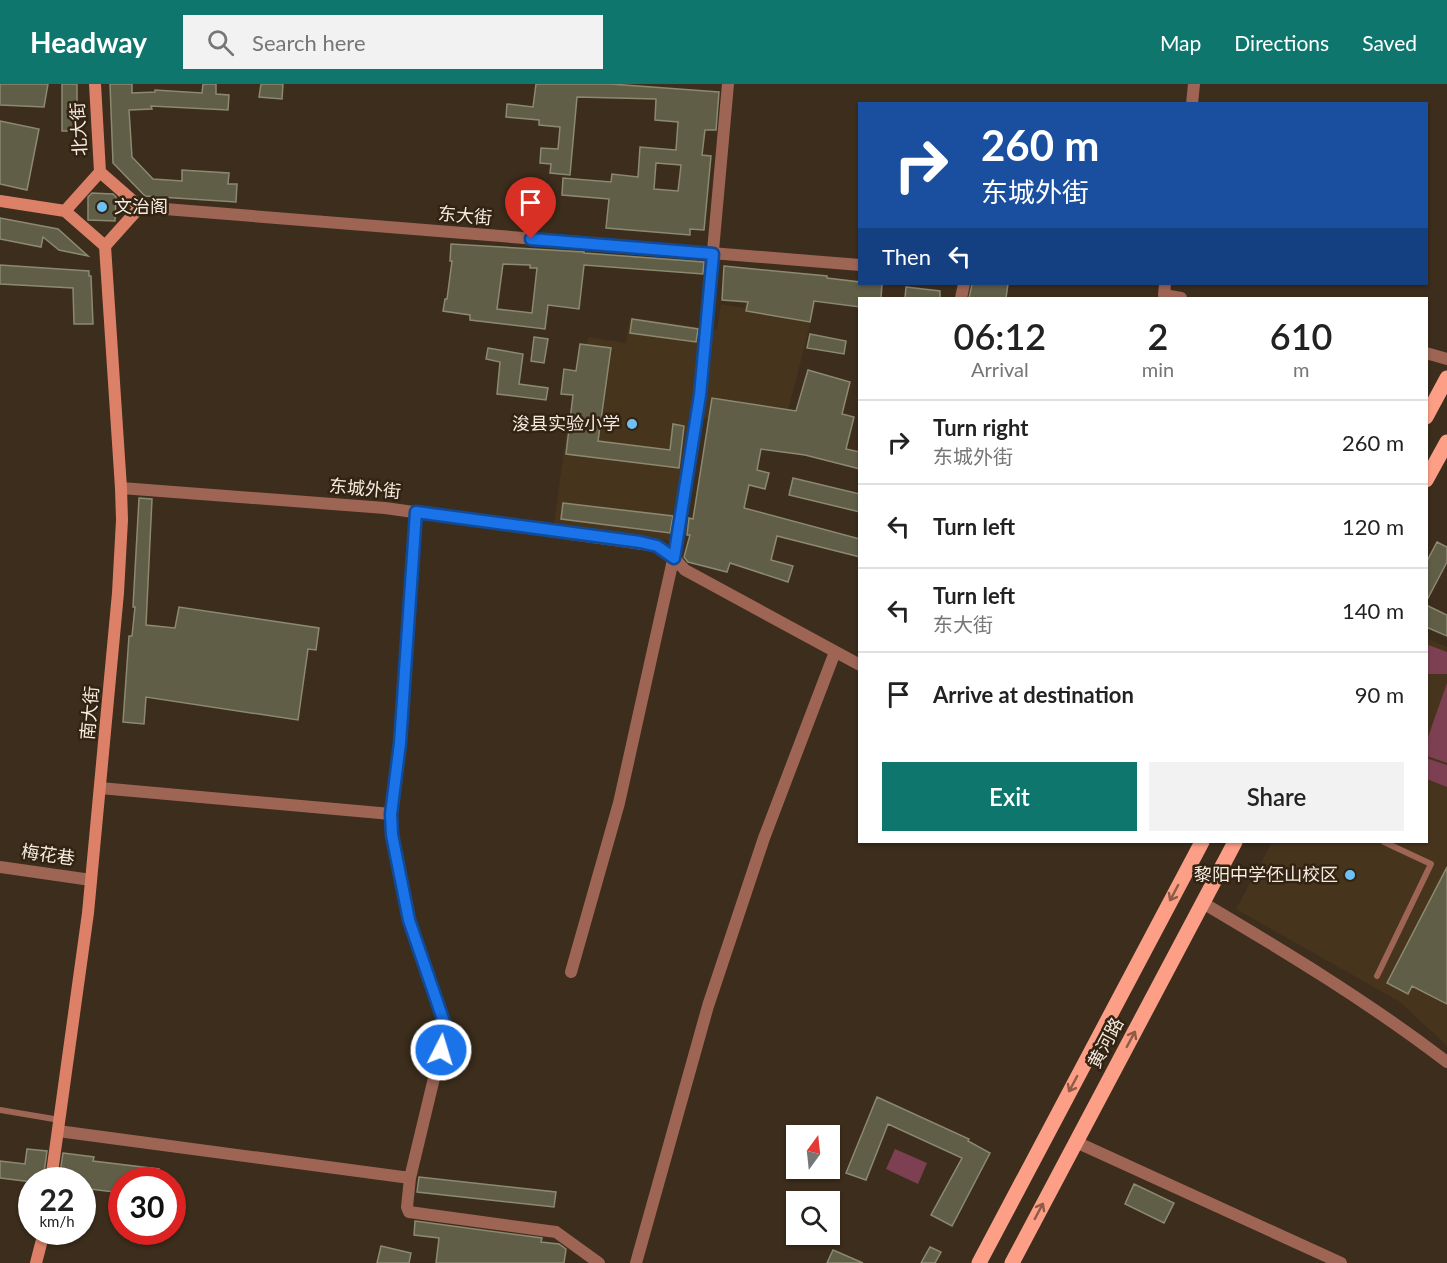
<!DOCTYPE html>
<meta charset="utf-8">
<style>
:root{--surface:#fff;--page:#f2f2f2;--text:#222;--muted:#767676;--line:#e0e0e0;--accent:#0f766e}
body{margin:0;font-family:Lato,"Noto Sans SC",sans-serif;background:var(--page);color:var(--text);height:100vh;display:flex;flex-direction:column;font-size:22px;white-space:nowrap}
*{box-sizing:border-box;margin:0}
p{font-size:20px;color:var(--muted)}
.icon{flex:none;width:33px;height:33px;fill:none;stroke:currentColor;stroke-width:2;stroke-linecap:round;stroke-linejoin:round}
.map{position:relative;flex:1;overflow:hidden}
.drawer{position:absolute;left:858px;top:213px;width:570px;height:546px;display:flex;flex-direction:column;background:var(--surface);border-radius:0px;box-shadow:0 2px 4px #0004}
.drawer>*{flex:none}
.top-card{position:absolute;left:858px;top:18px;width:570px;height:183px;border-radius:0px;box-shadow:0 2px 4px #0004;background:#1a4fa0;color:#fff;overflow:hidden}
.needle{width:39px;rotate:15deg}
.controls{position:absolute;left:786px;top:1041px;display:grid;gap:12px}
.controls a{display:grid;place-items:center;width:54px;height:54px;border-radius:0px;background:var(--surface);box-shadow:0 2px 4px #0004;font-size:30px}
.speed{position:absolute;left:18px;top:1083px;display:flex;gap:12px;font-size:30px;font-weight:700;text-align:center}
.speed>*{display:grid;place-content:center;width:78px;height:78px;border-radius:50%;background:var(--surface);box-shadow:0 2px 4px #0004;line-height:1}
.speed small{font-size:15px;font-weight:400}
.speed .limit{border:9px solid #d22;background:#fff;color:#111}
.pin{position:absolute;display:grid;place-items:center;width:51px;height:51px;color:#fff;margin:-62px -26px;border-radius:50% 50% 50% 0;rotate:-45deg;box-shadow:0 0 6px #0007}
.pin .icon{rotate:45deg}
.me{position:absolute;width:66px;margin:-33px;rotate:5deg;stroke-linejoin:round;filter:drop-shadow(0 0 4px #0008)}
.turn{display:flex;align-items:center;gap:21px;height:126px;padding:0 24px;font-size:27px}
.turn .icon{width:78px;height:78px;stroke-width:2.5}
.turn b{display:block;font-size:42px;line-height:51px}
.then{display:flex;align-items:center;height:57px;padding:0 24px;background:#0003;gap:12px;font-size:22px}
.eta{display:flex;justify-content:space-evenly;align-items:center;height:102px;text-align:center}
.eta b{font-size:36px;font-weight:600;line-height:42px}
.action{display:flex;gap:12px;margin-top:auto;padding:12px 24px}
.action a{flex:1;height:69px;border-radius:0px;background:var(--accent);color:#fff;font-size:24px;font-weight:600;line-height:69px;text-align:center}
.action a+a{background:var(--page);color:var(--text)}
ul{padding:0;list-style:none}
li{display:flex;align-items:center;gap:18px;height:84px;padding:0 24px;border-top:2px solid var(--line)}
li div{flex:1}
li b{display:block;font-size:22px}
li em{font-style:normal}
header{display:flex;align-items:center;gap:36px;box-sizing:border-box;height:84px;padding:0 30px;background:var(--accent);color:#fff}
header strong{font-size:28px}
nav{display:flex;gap:33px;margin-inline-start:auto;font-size:21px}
.search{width:420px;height:54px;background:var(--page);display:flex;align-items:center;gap:15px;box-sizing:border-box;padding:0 21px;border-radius:0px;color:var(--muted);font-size:22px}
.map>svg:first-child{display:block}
</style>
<header>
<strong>Headway</strong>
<div class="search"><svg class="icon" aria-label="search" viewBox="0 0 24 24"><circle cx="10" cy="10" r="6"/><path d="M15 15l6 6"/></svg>Search here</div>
<nav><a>Map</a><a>Directions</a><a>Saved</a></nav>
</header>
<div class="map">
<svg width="1447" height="1179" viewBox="0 0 1447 1179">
<rect width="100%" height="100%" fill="#3c2d1c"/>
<path fill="#47341d" d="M778 211 816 217 783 347 689 332 672 457 554 441 566 351 574 352 588 253 626 259 630 233 717 246 721 220 744 224 746 215Z
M1427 554 1447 563V962L1400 918 1236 825 1272 758H1426Z"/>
<path fill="#7d4052" d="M1426 560 1447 568V590H1427Z
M1447 599V679L1427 672V656Z
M1426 674 1447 681V703L1427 695Z
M895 1065 927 1079 918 1100 886 1085Z"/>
<path fill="#605e47" stroke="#8c8971" stroke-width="1.5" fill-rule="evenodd" d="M0 0H48L44 23 0 21Z
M62 0H77V47H62Z
M110 0H132V9L155 8V6L202 9 203 0H216V10L229 11 228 26 151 22 152 25 129 26 132 73 153 95 182 97V86L229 89 228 100H237L236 118 145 112 113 79Z
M261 0H283L282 15 259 13Z
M536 0H611L719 8 716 46H705L702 71 711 72 704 146 690 145V151L606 144 609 115 562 111 563 94 611 98 612 90 638 93 640 63 676 66 678 38 655 36 656 15 577 13 570 91 550 89 551 80 540 79 541 64 558 65 560 43 539 41V36L506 33 507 20 533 23ZM656 79 681 81 678 107 654 105Z
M0 37 39 45 27 106 0 100Z
M92 109 113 110 116 113 115 137 88 136V113Z
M0 134 58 145 88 172 59 166 43 153 41 163 0 155Z
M451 160 584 168V169L704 178 703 190 584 181 579 225 548 221 545 245 470 236V231L443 227 445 215H447L452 177H450ZM503 180 530 181V184H537L532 229 497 225Z
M0 181 89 187V192H91L93 240H74L73 204 0 200Z
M724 182 827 192V194L860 198V200H882L881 214H860V223L814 217 810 238 746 227 748 218 722 216Z
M972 200H1008L1006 214H969Z
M906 203 940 207V214H905Z
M632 235 698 245 696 258 630 249Z
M810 250 846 257 844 270 807 264Z
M534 253 548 255 544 279 531 277Z
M580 260 611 264 598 357 670 366 673 340 684 342 679 384 566 370 573 311 561 310 564 285 576 287Z
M488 264 523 270 519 300 548 304 546 316 497 310 500 278 486 275Z
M808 286 850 298 842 330 854 333 846 365 860 368V385L805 371 761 365 757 386 769 389 765 405 749 401 744 424 860 455V473L777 452 771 476 793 482 788 498 730 479 727 488 688 478 684 473 690 451H687L689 434 693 435 712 314 796 327Z
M793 394 860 410V428L789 411Z
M139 414 152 415 146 541 175 544 179 523 319 544 316 566 308 565 298 636 146 613 144 640 123 638 129 552H132L135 523H133Z
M563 419 673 432 670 449 561 435Z
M1437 458 1447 463V478L1426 518V479Z
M1426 521 1447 531V552L1426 543Z
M1447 783V920L1412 902 1408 910 1387 899Z
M877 1013 969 1055 968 1057 990 1069 952 1142 931 1131 962 1074 888 1040 866 1096 846 1089Z
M27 1065 47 1067 43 1096 32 1098 0 1094V1077L25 1080Z
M63 1069 94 1073 93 1077 159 1085 157 1096H122V1109L82 1104V1096H59Z
M419 1093 556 1108 554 1123 417 1108Z
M1134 1100 1174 1119 1164 1139 1125 1120Z
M415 1137 542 1154 541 1158 559 1160 566 1165 564 1179H436L439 1154 414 1151Z
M381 1162 411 1169 409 1179H377Z
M930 1163 941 1168 935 1179H921Z
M833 1166 863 1179H827Z"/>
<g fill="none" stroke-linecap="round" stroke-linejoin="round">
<path stroke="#9e6555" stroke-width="6" d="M1377 892 1431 780 1384 758
M0 1026 60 1036"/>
<path stroke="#9e6555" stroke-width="12" d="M1192 20 1194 0
M140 123 860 181
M1165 200 1164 211 1181 214
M961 214 964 200
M1426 269 1447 275
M121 404 385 424 657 462 674 474 685 486 860 581
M100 704 391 730
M0 783 91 796
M1203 819C1286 868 1370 919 1447 978
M571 888 619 719 677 458 700 311 728 0
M58 1047 410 1094 407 1123 409 1128 556 1148 599 1179
M1076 1058 1341 1179
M410 1094 446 944 409 836 392 751 391 730 400 659 416 428
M636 1179 708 922 764 754 835 568"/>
<path stroke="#dc8168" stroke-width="12" d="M95 0 100 88
M100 88 140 123 105 162 65 127Z
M0 117 65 127
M51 1096 88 829 118 509 122 436 121 404 105 162
M36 1179 44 1148"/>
<path stroke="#fd9f86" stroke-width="15" d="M1426 333 1447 294
M1426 396 1447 358
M979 1179 1202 758
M1012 1179 1235 758"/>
</g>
<defs><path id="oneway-shaft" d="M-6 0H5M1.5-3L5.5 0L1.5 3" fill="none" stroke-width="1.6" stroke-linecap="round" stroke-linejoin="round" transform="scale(1.5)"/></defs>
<g stroke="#8d5b46">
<use href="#oneway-shaft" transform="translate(1174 809) rotate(118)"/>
<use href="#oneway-shaft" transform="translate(1131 955) rotate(-62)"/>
<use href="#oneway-shaft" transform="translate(1073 1000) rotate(118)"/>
<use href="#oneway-shaft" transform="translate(1039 1127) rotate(-62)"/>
</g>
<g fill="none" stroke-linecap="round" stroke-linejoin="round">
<defs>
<path id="route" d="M441 966 446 944 409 836 392 751 391 730 400 659 416 428 640 458 657 462 674 474 700 311 713 170 531 155"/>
</defs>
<use href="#route" stroke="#114b97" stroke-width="15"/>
<use href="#route" stroke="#1a73e8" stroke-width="10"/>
</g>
<g fill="#6dc2f3" stroke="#322312" stroke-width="2">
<circle cx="102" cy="123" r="6"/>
<circle cx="632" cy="340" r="6"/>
<circle cx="1350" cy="791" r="6"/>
</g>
<g text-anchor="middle" stroke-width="5" stroke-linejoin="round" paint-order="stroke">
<g font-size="18" fill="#f5ebe1" stroke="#322312">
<text transform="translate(79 45) rotate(-93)" y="6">北大街</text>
<text transform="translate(465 132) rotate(5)" y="6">东大街</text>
<text transform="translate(365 405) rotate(5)" y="6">东城外街</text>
<text transform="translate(90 629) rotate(-85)" y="6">南大街</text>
<text transform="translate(48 771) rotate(8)" y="6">梅花巷</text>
<text transform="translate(1106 959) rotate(-62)" y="6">黄河路</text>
</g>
<g font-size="18" fill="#f5ebe1" stroke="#322312" text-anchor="end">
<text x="114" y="129" text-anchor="start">文治阁</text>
<text x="620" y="346">浚县实验小学</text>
<text x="1338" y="797">黎阳中学伾山校区</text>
</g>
</g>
</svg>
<div class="controls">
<a><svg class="needle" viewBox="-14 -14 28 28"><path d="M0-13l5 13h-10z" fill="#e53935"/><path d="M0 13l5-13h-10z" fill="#767676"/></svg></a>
<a><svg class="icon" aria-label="search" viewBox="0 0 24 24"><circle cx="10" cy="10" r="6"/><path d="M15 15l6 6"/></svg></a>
</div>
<div class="speed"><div>22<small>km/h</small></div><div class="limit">30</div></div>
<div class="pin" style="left:531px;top:155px;background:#d93025"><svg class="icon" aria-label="arrive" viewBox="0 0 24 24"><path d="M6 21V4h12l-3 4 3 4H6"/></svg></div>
<svg class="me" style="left:441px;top:966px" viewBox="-20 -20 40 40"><circle r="17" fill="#1a73e8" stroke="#fff" stroke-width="3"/><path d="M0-11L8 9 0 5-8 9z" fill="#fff"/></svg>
<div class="top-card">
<div class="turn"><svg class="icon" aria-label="right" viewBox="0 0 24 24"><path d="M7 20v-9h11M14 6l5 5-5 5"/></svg><div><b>260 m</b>东城外街</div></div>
<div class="then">Then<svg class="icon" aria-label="left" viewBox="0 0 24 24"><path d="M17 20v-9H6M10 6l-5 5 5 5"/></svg></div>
</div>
<section class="drawer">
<div class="eta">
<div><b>06:12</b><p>Arrival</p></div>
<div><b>2</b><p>min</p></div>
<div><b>610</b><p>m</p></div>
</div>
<ul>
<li><svg class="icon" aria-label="right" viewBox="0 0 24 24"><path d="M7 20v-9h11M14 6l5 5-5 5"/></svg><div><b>Turn right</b><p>东城外街</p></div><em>260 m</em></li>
<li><svg class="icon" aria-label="left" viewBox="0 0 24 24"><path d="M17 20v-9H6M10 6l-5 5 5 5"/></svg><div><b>Turn left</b></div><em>120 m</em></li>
<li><svg class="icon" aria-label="left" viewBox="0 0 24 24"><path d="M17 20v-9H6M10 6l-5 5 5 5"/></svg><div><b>Turn left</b><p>东大街</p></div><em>140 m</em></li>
<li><svg class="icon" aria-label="arrive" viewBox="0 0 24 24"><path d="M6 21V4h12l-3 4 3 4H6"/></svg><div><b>Arrive at destination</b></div><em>90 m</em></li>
</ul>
<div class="action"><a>Exit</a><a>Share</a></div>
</section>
</div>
